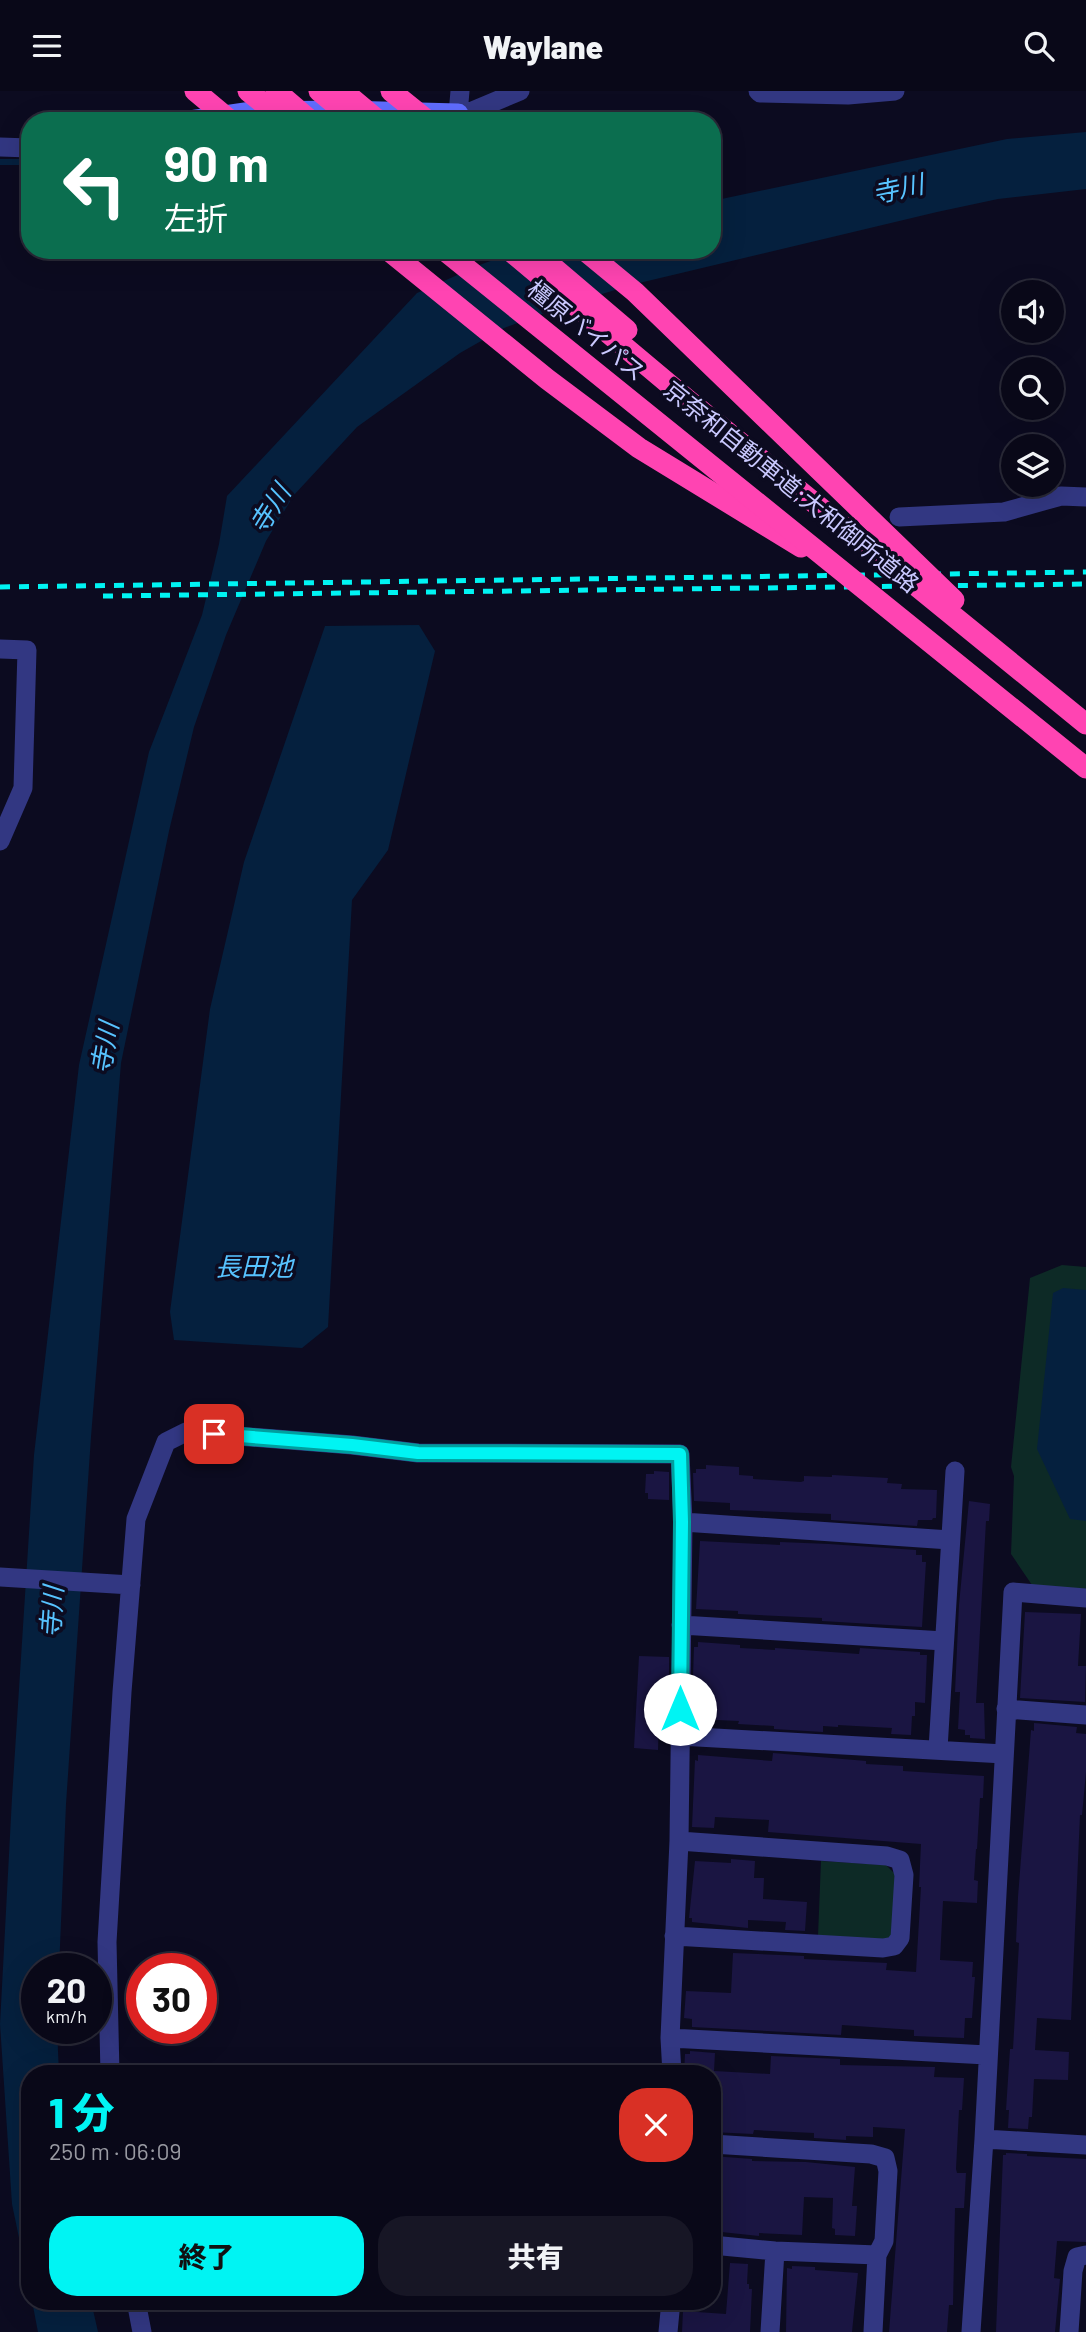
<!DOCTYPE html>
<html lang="ja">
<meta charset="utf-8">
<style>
:root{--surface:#090818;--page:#171625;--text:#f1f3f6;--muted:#999aa2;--line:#292937;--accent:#00f4f3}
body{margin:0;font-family:Barlow,"Noto Sans JP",sans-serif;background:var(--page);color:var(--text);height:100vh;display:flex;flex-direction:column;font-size:26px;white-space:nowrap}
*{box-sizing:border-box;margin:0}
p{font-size:23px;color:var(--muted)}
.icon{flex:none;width:38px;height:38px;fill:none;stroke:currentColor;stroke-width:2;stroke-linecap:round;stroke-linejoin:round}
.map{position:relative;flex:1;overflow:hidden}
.details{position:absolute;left:21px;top:1974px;width:700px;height:245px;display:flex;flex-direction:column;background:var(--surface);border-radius:28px;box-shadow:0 7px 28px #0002,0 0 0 2px var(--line)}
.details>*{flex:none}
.banner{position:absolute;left:21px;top:21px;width:700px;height:147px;border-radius:28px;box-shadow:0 7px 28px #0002,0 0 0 2px var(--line);background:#0b6e4f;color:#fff;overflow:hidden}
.tools{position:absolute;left:1001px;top:189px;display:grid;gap:14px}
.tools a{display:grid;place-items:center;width:63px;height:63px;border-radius:50%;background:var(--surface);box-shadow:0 7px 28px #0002,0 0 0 2px var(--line);font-size:35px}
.speed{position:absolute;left:21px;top:1862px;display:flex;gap:14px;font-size:35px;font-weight:700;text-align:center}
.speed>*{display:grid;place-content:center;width:91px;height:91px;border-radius:50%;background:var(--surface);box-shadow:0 7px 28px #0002,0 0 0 2px var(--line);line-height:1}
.speed small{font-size:18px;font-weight:400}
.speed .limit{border:10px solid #d22;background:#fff;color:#111}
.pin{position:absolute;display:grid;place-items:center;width:60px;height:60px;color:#fff;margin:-30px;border-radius:14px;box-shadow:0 4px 10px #0006}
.me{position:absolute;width:77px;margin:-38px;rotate:0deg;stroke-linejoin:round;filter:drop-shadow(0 0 5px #0008)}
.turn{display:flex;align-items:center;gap:24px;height:147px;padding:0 28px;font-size:32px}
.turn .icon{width:91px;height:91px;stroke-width:2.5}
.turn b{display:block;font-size:49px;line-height:60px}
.round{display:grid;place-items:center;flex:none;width:74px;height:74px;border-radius:28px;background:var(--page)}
.head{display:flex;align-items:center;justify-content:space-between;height:119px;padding:0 28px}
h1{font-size:42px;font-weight:800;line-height:52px;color:var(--accent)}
.button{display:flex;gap:14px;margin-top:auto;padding:14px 28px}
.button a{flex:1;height:80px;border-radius:28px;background:var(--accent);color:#111;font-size:28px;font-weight:800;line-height:80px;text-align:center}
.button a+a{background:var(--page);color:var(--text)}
header{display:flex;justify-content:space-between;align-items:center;height:91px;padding:0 28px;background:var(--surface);font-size:32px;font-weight:800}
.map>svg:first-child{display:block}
</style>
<header><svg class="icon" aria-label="menu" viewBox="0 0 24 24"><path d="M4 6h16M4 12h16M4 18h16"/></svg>Waylane<svg class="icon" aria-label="search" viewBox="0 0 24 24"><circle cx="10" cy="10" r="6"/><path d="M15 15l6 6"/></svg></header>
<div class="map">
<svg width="1086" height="2241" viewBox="0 0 1086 2241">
<rect width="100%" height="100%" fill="#0c0b20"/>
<path fill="#0d2a26" d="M1062 1174 1086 1176V1498L1032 1494 1011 1463 1014 1385 1011 1376 1030 1187Z
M821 1770 886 1774 896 1784 893 1845 883 1849 818 1845Z"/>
<path fill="#05203e" d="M1086 41V98L998 108 937 121 635 193 572 212 504 237 460 262 357 336 294 404 266 450 226 544 194 636 169 740 121 972 91 1346 66 1713 59 1878H37V1937H57L59 1983H30V2200L12 2113 0 1933 12 1707 34 1364 79 974 149 661 202 524 219 453 227 405 417 202 482 173 522 159H712V110L1007 48Z
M419 534 435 560 388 759 352 809 328 1236 302 1257 174 1249 170 1221 210 918 244 771 325 535Z
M1063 1197 1086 1199V1430L1070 1428 1037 1358 1053 1202Z
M32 2210H91L98 2241H38Z"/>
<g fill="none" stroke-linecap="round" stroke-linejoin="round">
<path stroke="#05203e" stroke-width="6" d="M0 71H30"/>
</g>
<path fill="#1a1542" d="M706 1374 739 1376V1384L753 1385V1388L801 1391 804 1390V1385L832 1386V1384L888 1387 887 1392 902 1393 901 1398 937 1399 936 1427H933L932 1429H918L917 1435 831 1429V1423L730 1419V1412L694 1410 693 1382H696V1378H706Z
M654 1380 669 1381V1409L648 1408V1402H645L646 1383H654Z
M969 1410 990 1413 989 1430H986L976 1612H984L985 1648 970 1647V1644H965V1639L958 1638 960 1601H955L959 1514Z
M700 1450 780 1454V1451L829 1453 916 1459V1464H922V1471H926L922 1536 822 1530V1527L738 1523V1520L696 1518Z
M1025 1521 1081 1523 1078 1575H1086L1085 1611 1020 1607Z
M698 1551 740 1554V1557L775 1559V1557L859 1563 860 1557 920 1561V1564H927L925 1612 915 1611V1625H912L911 1644 891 1643 892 1637 838 1634V1636L823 1635V1641L774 1638V1635L738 1633 739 1630 695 1628 697 1587 693 1586 694 1556H698Z
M639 1565 669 1566V1585L665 1588 663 1614H661L659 1628 658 1659 634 1657Z
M1034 1632 1077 1636 1076 1642 1086 1643V1681L1082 1724H1080L1071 1929 1037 1927 1035 1959 1069 1961 1068 1989 1034 1988 1032 2026H1029L1028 2038 1008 2037 1009 2019H1006L1010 1958H1013L1019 1852 1016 1851 1018 1806 1031 1639 1034 1640Z
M773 1662 866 1670V1673L903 1675V1680L984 1685 983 1707H980L977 1758H976L974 1789 978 1790 977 1812 943 1810 940 1869 973 1871 972 1886H975L972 1927H965L964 1947 914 1945V1939L842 1934 841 1944 692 1936V1928L684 1927 686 1900 731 1902 733 1862 804 1865V1868L887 1872 886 1879 916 1881 921 1796H919L921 1753 768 1741 769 1729 715 1726 714 1737 692 1736 695 1669 698 1670V1664L772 1670Z
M731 1768 755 1770 754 1787H764L763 1808 807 1811 805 1840 785 1839 786 1831 748 1829V1837L692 1831V1827H689L695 1770 731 1772Z
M690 1960 715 1962 714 1980 770 1983 771 1965 840 1968V1974L935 1976 934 1986 964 1987 962 2019H959L956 2078 957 2082H966L964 2117H955L953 2214H949L947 2241H889L905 2038 873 2036V2046L846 2045V2049L814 2047V2042L754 2039 753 2043 712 2041V1983H684L685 1963H690Z
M1006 2062 1027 2063V2065L1086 2068V2151L1057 2150 1054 2187 1060 2188 1055 2241H996L1003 2064H1006Z
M712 2065 752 2068V2070L806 2071 855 2076 852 2115H857L855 2145 835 2144V2138L832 2137 833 2107 804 2106 802 2144 759 2142V2145L712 2140Z
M730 2172 748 2173 747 2193H749V2198H752L750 2241H682L683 2220 726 2223Z
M792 2175 815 2176V2179L858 2182 852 2241H786L787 2177 792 2178Z"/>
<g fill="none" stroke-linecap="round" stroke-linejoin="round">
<path stroke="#323782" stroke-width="19" d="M460 0 458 23 470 21 520 0
M758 0 760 2 848 4 895 0
M0 56 30 57
M899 426 1004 421 1061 405 1086 406
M0 558 27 559 23 697 0 750
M683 1431 950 1449
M0 1486 131 1494
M681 1534 944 1550
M1006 1618 1086 1624
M680 1645 1004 1663
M938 1658 955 1380
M674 1845 883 1857 894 1855 900 1847 904 1784 900 1769 887 1765 679 1750
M670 1947 987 1964
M110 1983 107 1851 122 1601 136 1428 166 1351 186 1341 352 1354 418 1362 680 1363 683 1431 679 1750 670 1947 672 1983
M984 2048 1013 1501 1086 1507
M712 2053 871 2063 885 2067 888 2080 884 2150 877 2164 873 2241
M712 2154 775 2160 877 2164
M136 2210 142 2241
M668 2241 671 2210
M770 2241 775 2160
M971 2241 984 2048 1086 2054
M1069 2241 1073 2180 1077 2166 1086 2164"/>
<path stroke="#606dff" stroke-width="21" d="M190 30 252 21 343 20 458 23"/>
<path stroke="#ff44b2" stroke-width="21" d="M388 159 547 288 639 357 801 456"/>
<path stroke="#00f4f3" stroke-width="5" stroke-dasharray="10 9" stroke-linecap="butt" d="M0 496 1086 481
M103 505 1086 493"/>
<path stroke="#ff44b2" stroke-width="21" d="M195 0 231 30
M248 0 285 30
M276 0 311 30
M319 0 355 30
M343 0 379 30
M391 0 428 30
M444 159 1086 677
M509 159 688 309 1086 633
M533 159 627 239
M584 159 635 201 954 509"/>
</g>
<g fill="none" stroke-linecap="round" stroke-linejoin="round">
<defs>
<path id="route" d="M214 1343 352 1354 418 1362 680 1363 682 1431 680 1618"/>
</defs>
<use href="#route" stroke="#009f9e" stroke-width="18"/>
<use href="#route" stroke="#00f4f3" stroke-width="12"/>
</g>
<g text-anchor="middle" stroke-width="7" stroke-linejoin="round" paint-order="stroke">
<g font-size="24" fill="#cac9ff" stroke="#0c0b20">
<text transform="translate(586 240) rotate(39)" y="8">橿原バイパス</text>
<text transform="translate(791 396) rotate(39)" y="8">京奈和自動車道;大和御所道路</text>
</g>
<g font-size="26" font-style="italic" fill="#57c3ff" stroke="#0c0b20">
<text transform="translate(898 98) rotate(-12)" y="9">寺川</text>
<text transform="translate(270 418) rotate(-58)" y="9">寺川</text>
<text transform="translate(105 957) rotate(-80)" y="9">寺川</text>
<text x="254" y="1185">長田池</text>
<text transform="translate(52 1521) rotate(-86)" y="9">寺川</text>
</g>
</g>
</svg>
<div class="tools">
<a><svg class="icon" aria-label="sound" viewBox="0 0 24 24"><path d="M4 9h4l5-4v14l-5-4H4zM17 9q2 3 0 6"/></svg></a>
<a><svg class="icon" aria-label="search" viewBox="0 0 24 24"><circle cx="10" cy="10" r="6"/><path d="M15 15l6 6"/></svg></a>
<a><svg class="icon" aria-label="layers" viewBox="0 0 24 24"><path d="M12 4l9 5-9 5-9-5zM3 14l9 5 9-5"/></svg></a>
</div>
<div class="speed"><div>20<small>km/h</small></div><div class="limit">30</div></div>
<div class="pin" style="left:214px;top:1343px;background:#d93025"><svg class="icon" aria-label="arrive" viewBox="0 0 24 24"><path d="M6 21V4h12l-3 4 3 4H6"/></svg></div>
<svg class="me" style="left:680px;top:1618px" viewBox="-20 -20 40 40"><circle r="19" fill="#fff"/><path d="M0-13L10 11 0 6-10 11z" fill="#00f4f3"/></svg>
<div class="banner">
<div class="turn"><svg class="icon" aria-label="left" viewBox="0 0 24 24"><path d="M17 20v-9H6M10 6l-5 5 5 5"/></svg><div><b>90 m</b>左折</div></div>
</div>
<section class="details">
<div class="head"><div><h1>1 分</h1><p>250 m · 06:09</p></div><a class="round" style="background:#d93025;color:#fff"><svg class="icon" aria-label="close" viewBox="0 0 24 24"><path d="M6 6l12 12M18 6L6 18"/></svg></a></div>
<div class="button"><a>終了</a><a>共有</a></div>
</section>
</div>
